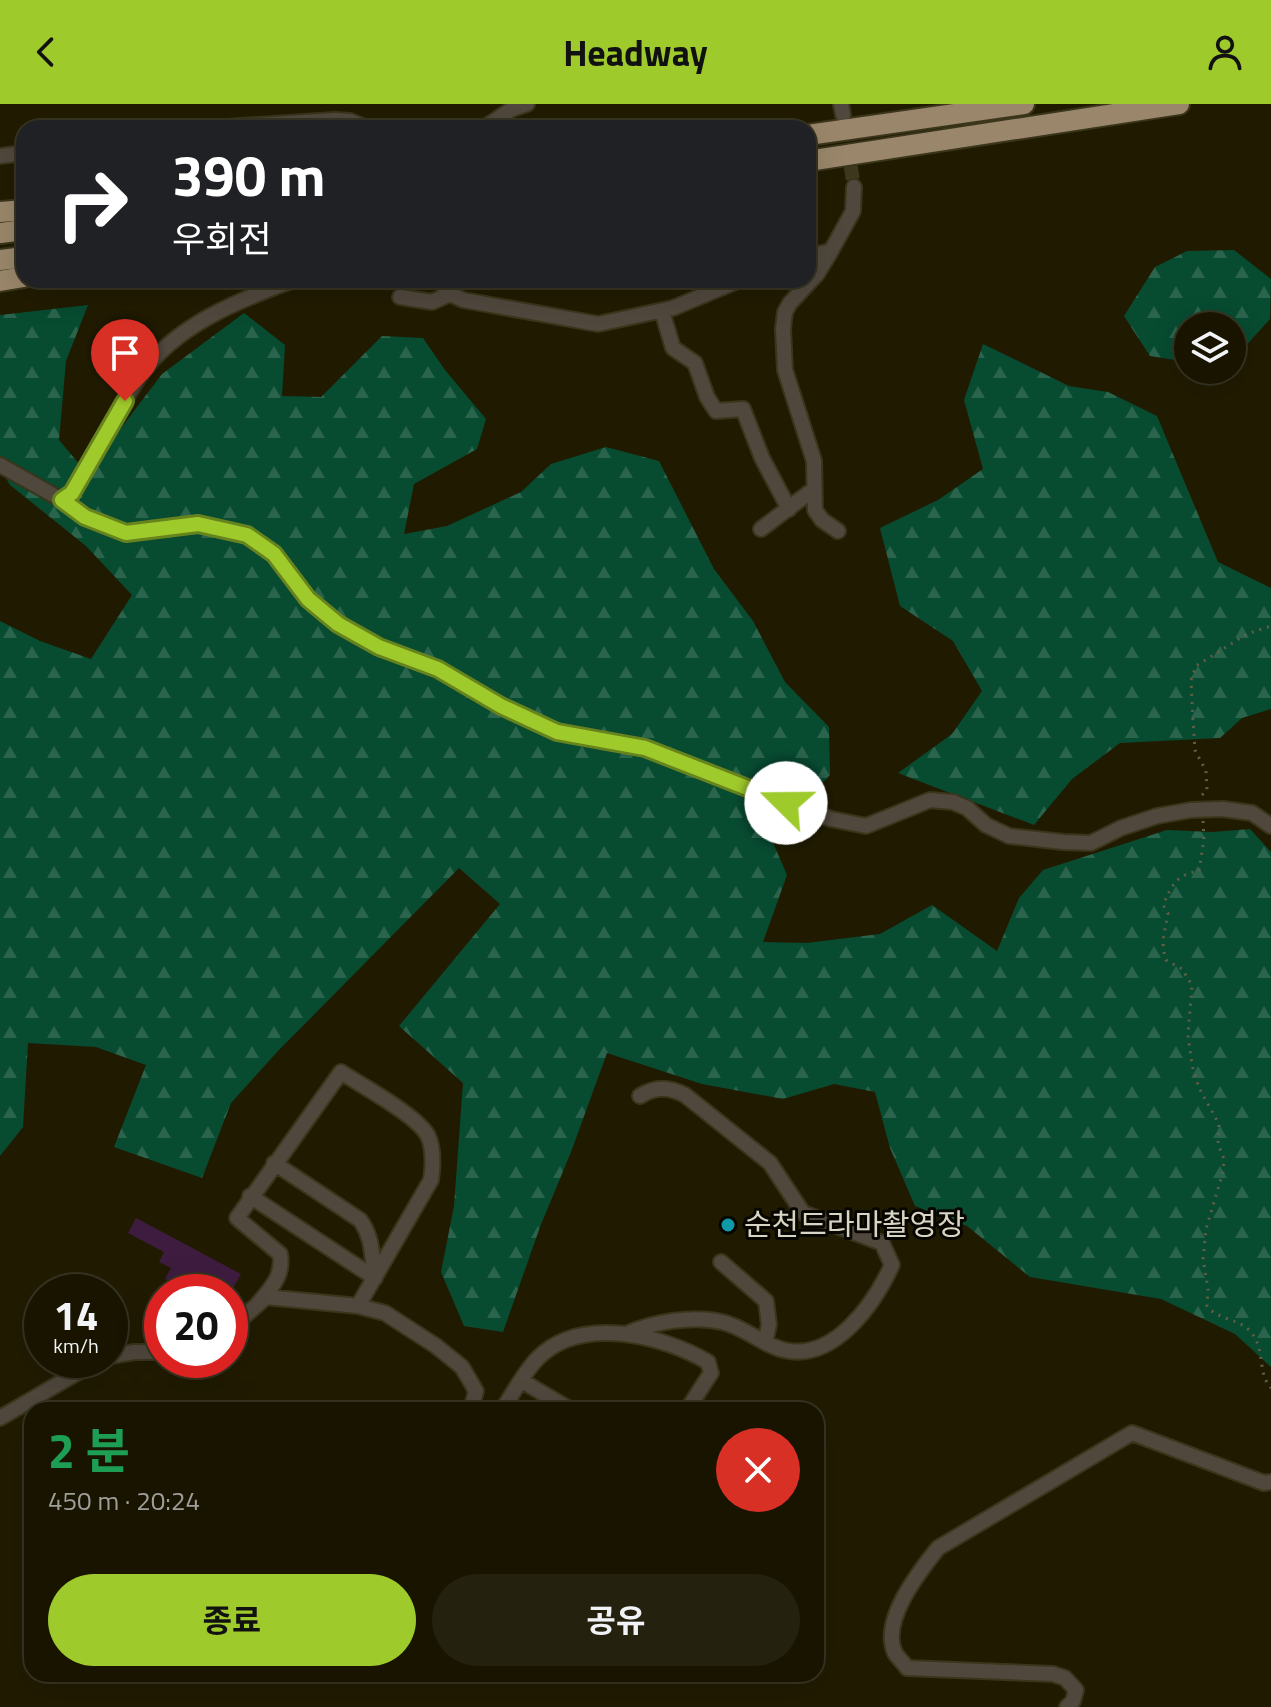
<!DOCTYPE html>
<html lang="ko">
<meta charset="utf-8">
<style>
:root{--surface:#181400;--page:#25210f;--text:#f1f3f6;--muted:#9f9e99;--line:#363322;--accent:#9fca2c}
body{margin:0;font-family:"Titillium Web","Noto Sans KR",sans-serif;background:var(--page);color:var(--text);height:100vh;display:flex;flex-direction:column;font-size:30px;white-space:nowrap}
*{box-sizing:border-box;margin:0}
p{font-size:26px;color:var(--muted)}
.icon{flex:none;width:44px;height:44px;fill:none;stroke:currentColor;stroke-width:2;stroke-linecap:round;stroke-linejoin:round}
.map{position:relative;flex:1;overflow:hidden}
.drawer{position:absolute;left:24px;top:1298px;width:800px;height:280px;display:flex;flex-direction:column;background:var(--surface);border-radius:24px;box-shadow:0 8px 32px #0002,0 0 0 2px var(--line)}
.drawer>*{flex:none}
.top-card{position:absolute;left:16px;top:16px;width:800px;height:168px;border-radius:24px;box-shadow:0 8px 32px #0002,0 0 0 2px var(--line);background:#202124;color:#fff;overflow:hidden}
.buttons{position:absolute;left:1174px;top:208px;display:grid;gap:16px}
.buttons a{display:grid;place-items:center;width:72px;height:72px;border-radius:50%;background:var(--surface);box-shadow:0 8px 32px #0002,0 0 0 2px var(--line);font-size:40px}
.speed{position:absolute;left:24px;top:1170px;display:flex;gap:16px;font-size:40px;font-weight:700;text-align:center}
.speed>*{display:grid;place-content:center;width:104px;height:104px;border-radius:50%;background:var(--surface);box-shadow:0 8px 32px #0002,0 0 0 2px var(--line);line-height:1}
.speed small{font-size:20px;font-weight:400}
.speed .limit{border:12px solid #d22;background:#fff;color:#111}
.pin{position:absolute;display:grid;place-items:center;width:68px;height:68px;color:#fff;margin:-82px -34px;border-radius:50% 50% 50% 0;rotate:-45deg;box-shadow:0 0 8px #0007}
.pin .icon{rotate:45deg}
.me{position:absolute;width:88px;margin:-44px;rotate:292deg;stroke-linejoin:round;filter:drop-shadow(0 0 6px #0008)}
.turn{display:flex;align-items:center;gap:28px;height:168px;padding:0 24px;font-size:36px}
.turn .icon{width:104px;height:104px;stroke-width:2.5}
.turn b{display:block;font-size:56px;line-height:68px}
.round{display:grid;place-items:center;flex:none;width:84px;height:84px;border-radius:42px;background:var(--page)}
.overview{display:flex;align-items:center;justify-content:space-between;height:136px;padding:0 24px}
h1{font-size:48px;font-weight:700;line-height:60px;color:#1e9e55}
.button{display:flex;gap:16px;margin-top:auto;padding:16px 24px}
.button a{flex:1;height:92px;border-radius:48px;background:var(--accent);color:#111;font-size:32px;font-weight:700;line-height:92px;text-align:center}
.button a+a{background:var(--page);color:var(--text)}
header{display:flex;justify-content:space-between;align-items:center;height:104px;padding:0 24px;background:var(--accent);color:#111;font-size:36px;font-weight:700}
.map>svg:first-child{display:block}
</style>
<header><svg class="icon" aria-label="back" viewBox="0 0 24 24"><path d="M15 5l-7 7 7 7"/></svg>Headway<svg class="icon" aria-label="person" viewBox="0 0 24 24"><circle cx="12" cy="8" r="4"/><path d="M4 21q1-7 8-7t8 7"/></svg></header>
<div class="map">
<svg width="1271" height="1603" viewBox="0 0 1271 1603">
<defs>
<pattern id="forest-firs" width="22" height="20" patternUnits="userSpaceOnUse" patternTransform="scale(2)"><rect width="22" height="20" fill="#074b31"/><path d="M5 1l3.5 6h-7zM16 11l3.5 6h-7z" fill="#2a644d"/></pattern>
</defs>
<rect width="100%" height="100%" fill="#201b00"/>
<path fill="url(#forest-firs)" d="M1234 146 1271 175 1270 215 1232 257V222H1188V258L1150 252 1124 212 1155 163 1187 147Z
M88 201 66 257 59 336 87 369 162 270 244 209 285 241 282 292 321 293 382 232 423 234 445 266 486 315 477 345 414 380 404 430 447 422 521 388 551 360 606 343 659 357 714 465 753 517 785 578 829 623 830 671 771 734 787 771 763 838 806 839 880 830 932 801 997 847 1019 794 1043 766 1167 726 1212 728 1250 725 1271 748V1263L1235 1230 1161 1195 1030 1173 967 1122 915 1102 890 1044 875 988 834 980 783 995 702 980 607 949 571 1048 540 1123 503 1228 464 1222 441 1168 454 1102 463 979 399 922 500 800 459 764 277 948 231 999 202 1074 114 1043 146 961 96 943 28 939 23 1023 0 1052V517L40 537 91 555 132 491 86 442 10 381 0 364V211Z
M983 240 1069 282 1108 288 1157 312 1218 458 1271 484V605L1242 614 1220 634 1120 639 1072 675 1034 721 898 669 952 630 982 587 953 537 900 502 880 424 938 396 983 365 964 296Z"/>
<path fill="#3e1c40" d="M136 1114 241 1170 231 1188H189L165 1175 171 1164 159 1158 164 1148 128 1129Z"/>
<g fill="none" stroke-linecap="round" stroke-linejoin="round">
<path stroke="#3c371d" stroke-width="14" stroke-dasharray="14 7" stroke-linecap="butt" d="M844 20 854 83"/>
<defs>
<path id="minor" d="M841 0 843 11
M212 24 335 16 350 17 367 24
M484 24 512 5 527 0
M0 52 24 49
M831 147 817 170 790 199 785 208 783 225 785 266 814 357 815 406 822 416 838 427
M808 152 831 147 853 107 854 83
M438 176 450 190 463 196 598 220 673 204 740 176
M400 193 432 198 450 190
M662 207 673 244 695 259 707 293 716 307 743 305 762 354 789 405
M0 361 62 396 72 389C94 350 115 309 140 272 175 221 239 196 294 176
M62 396 85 413 126 429 198 420 247 431 274 450 308 495 338 520 379 543 438 565 501 602 557 628 645 644 831 715 866 722 930 696 953 698 967 704 986 721 1009 732 1063 738 1091 739 1121 724 1157 712 1191 706 1223 705 1252 709 1271 722
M761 425 814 385
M274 1059 360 1116C373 1133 372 1154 375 1174
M250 1092 375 1174
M721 1158 766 1197 769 1221 765 1238
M256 1202C270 1185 284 1173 280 1150L237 1114 341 968C362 982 418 1012 428 1032 434 1045 433 1062 431 1076L358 1202
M230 1225 266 1193 358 1202 385 1209 436 1242 462 1263 476 1287 471 1306
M626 1230C652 1218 693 1211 722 1218 745 1223 762 1241 784 1246 834 1258 874 1200 892 1161L882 1139 803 1109 770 1059 685 991C669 983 656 982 640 992
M110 1252 135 1248H162
M522 1277 571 1306
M502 1306C513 1290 524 1268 538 1254 581 1211 662 1231 708 1258L711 1269 687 1306
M0 1314 99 1256
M1067 1603 1073 1597 1076 1586 1065 1574 1053 1570 907 1564C904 1559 898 1554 895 1549 880 1517 919 1468 938 1444L1132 1329 1264 1379 1271 1378"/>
<path id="highway" d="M808 31 1024 0
M808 57 1179 0
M0 108 24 106
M0 129 24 126
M0 156 24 153
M0 177 24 173"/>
</defs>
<use href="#minor" stroke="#3a351b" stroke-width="18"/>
<use href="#highway" stroke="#3a351b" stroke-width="24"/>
<path stroke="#635f47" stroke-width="3" stroke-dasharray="2 6" stroke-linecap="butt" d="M1202 691 1207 686 1206 667 1195 646 1193 616 1191 576 1196 562 1247 530 1271 522
M1203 717 1204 735 1199 767C1175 771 1172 782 1163 801L1168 809C1165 828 1160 838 1166 856L1182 865 1192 881 1188 931 1192 961 1199 984 1219 1020 1218 1040 1224 1055 1223 1068 1206 1125 1203 1155 1208 1185 1207 1202C1218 1216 1238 1214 1250 1227 1267 1247 1256 1267 1271 1284"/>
<use href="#minor" stroke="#50483d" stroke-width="14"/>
<use href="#highway" stroke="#9a876b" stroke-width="20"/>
</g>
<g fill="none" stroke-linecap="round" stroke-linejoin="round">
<defs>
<path id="route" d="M125 297 72 389 62 396 85 413 126 429 198 420 247 431 274 450 308 495 338 520 379 543 438 565 501 602 557 628 645 644 786 699"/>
</defs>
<use href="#route" stroke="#67831d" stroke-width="20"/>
<use href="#route" stroke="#9fca2c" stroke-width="14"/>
</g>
<circle fill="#0f9aa8" stroke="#080600" stroke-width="3" cx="728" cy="1121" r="8"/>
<g text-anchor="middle" stroke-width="6" stroke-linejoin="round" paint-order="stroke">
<g font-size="30" fill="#d8d5c4" stroke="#080600" text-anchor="start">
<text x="744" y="1131">순천드라마촬영장</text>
</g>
</g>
</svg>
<div class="buttons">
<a><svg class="icon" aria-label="layers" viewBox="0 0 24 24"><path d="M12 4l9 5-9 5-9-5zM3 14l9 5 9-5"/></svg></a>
</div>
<div class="speed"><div>14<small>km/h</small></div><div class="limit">20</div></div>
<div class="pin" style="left:125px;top:297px;background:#d93025"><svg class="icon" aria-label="arrive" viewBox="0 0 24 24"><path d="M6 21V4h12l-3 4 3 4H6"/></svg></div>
<svg class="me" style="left:786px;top:699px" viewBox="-20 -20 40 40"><circle r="19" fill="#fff"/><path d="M0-13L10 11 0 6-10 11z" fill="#9fca2c"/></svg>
<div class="top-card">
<div class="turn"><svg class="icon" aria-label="right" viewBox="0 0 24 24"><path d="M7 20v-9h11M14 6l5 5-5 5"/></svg><div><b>390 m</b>우회전</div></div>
</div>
<section class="drawer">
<div class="overview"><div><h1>2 분</h1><p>450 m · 20:24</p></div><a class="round" style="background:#d93025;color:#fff"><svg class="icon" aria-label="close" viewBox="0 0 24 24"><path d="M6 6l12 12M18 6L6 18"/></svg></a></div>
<div class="button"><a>종료</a><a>공유</a></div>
</section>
</div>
